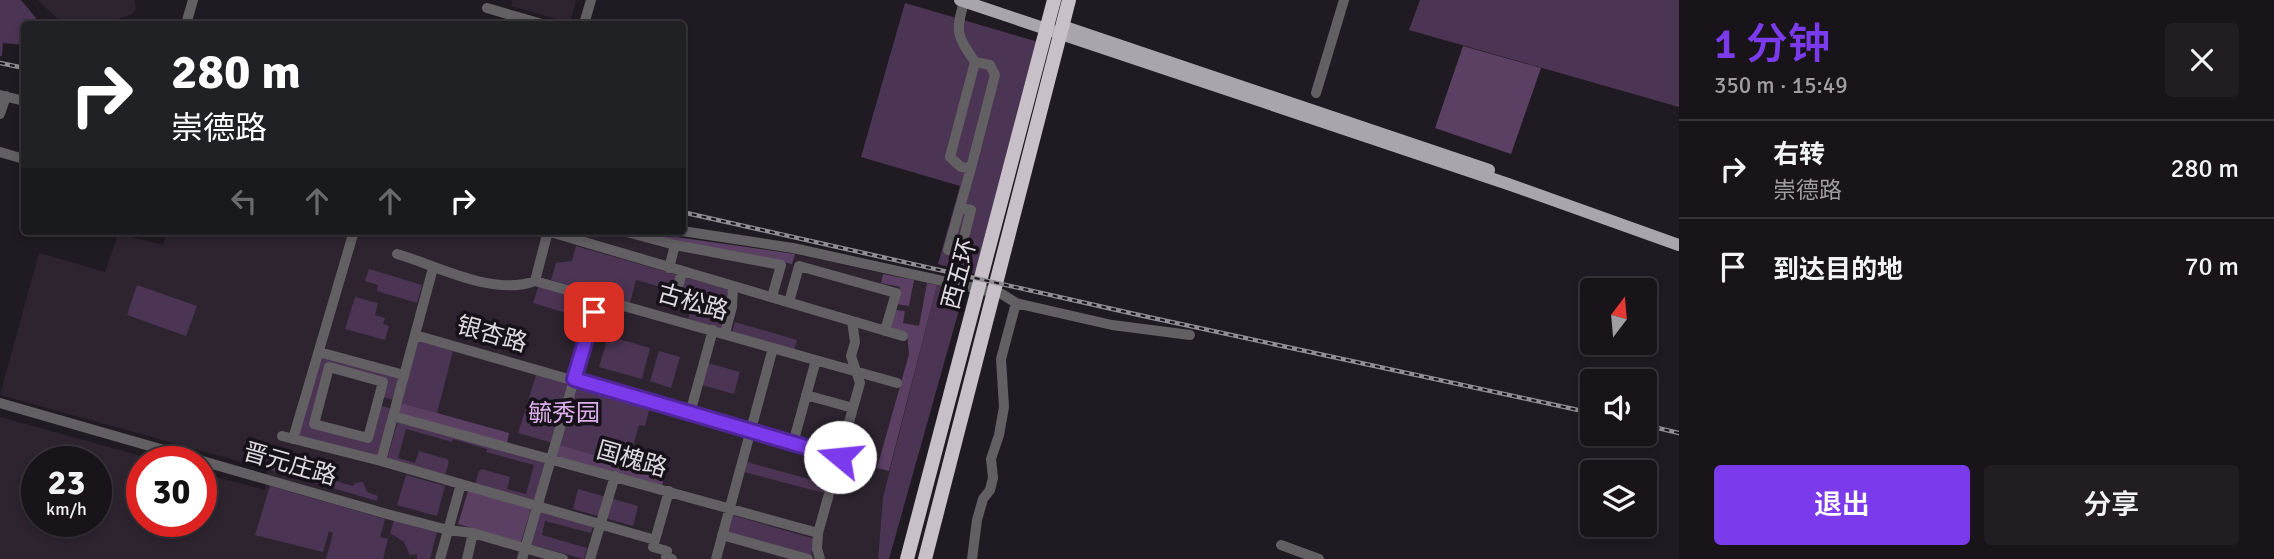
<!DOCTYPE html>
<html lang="zh">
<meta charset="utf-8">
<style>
:root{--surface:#18141a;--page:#211d23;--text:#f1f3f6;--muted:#9f9ea2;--line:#363339;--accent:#7c3aed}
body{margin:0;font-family:Signika,"Noto Sans SC",sans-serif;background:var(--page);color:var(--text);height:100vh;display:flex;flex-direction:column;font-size:26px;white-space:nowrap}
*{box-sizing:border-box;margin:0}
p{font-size:23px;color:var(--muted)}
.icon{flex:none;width:38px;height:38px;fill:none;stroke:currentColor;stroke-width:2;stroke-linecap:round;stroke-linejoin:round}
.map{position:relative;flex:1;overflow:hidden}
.side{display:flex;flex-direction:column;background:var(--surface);width:595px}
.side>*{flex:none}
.top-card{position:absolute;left:21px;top:21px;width:665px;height:214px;border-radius:7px;box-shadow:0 4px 10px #0003,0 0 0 2px var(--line);background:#202124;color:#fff;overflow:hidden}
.needle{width:46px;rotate:16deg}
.tools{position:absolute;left:1580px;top:278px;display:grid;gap:14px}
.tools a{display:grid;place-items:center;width:77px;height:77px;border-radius:7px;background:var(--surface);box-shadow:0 4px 10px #0003,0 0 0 2px var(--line);font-size:35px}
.speed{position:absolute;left:21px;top:446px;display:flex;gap:14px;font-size:35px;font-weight:700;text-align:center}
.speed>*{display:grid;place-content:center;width:91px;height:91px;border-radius:50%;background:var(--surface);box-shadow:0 4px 10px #0003,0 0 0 2px var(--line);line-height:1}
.speed small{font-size:18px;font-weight:400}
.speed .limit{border:10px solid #d22;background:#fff;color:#111}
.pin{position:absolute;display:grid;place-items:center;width:60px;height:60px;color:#fff;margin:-30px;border-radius:14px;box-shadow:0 4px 10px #0006}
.me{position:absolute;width:77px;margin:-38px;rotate:287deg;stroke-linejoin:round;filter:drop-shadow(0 0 5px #0008)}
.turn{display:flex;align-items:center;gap:24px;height:147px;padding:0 35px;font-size:32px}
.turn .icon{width:91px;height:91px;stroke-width:2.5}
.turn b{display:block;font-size:49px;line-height:60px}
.lanes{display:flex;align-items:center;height:66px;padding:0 35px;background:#0003;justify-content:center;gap:35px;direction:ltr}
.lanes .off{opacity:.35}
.round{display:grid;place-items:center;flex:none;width:74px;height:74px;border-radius:7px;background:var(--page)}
.overview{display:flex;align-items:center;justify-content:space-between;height:119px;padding:0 35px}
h1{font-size:42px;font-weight:600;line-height:52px;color:var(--accent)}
.button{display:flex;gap:14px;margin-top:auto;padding:14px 35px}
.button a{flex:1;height:80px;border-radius:7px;background:var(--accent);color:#fff;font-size:28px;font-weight:600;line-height:80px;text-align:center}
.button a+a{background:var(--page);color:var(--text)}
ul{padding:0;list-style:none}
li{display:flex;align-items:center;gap:21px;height:98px;padding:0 35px;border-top:2px solid var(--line)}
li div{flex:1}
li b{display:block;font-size:26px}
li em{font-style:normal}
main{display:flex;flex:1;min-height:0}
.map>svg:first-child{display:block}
</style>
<main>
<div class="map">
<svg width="1679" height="559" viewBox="0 0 1679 559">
<rect width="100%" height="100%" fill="#201b22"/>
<path fill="#2d2430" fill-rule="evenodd" d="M38 0H134L136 8 132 14 104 24H63Z
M513 0H576L570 23 511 6Z
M167 231H634L795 254 937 285 883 497 878 559H0V417L163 462H142V522H201V473L265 490 267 469 0 395 39 253 105 272 118 234 163 245ZM37 462H96V522H37Z"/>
<path fill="#4c3554" d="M0 0H21L41 24H24V45L3 43 2 56H0Z
M1420 0H1679V107L1409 30Z
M905 3 1042 43 975 274 938 264 960 186 861 157Z
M576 246 730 290V306L723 330 688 320 694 298 692 296 636 280 630 303 551 280 556 263 572 261Z
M369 269 422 285 417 303 377 291 378 285 365 281Z
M137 285 197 306 186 336 127 315Z
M539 285 578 297 573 315 533 303Z
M937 285 964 292 889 559H878L883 497Z
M355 297 378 303 375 315 385 318 383 324 389 326 385 340 345 329Z
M735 322 797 340 794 351 732 332Z
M608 336 650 348 642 379 599 367Z
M418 341 453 351 437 413 401 403Z
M659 351 680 357 671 388 650 381Z
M320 354 401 377 394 400 382 397 386 381 328 365 310 426 369 441 379 405 392 409 379 458 296 438Z
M708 363 740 372 734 394 702 385Z
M537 372 650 406 645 426 639 425 632 450 625 449 621 463 518 433Z
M398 421 545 461 534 502 475 485 479 471 482 469 510 477 507 489 526 494 534 465 486 452 487 449 453 439 452 442 406 429 398 458 415 463 419 451 447 459 449 462 445 476 387 459Z
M269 461 353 486 355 483 363 482 367 492 378 496 377 501 267 469Z
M747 462 827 484 824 493 744 472Z
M406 475 445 486 437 516 397 505Z
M270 486 385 519 380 537 388 539 383 559H326L333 533 329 531 323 552 255 535Z
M578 489 638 506 633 526 573 509Z
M538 511 593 526 591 533 545 521 542 535 587 548 584 559 529 544Z
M732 515 815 539 811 555 727 532Z
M394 520 437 532 430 559H417V554L410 555 404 542 390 533Z"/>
<path fill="#5b4064" d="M1463 46 1541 68 1511 154 1435 128Z
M634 231 795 254 792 264 676 243Z
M883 274 914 280 909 306 896 304 900 287 881 283Z
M927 283 937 285 889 471 877 468 909 354 907 334 889 329 894 310 905 311 903 323 919 326Z
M401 403 509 433 507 443 398 413Z
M560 445 621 463 625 449 638 452 634 465 665 474 662 486 557 457Z
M468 491 531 509 521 542 458 524Z"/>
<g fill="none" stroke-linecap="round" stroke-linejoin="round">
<path stroke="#636064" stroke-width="10" d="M964 2C955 33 957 35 975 62L950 157 961 167 971 168 995 75 990 65 975 62
M487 8 542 24
M186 24 193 0
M584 24 591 0
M1316 93 1344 0
M0 95 24 101
M0 114 6 96
M0 152 24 159
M960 207 971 210 960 253 948 250 971 168
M547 231 903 336
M623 231 675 245 781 265 772 297
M682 231 793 248 1002 294 1016 303 1001 359 1004 407 999 435 991 459 993 478 990 490 983 499 977 520 972 559
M397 254C436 265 493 297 535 281L897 383
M669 268 675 245
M535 281 548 231
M679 284 682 271
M789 302 799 266 896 293 885 331
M1016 303 1112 325 1190 335
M725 333 732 307 733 286
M415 335 840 457
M319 352 404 375
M329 367 383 382 368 438 314 424Z
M806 395 853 408
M0 403 387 514 448 530 473 533 563 559
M690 413 713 330
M393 416 818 533
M282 436 381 461 655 540 653 547 667 551 666 557 672 559
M293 439 354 231
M793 443 816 360
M381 461 433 268
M722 535 808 559
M655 540 669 491
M1281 545 1319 559
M440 559 461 484
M467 559 473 533
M522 559 598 297
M590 559 615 476
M716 559 773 348
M820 559 817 549 818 533 860 383 851 356 855 342 852 321"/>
<path stroke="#aaa5ac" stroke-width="12" d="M960 0 1508 184 1679 245
M1065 27 1489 170"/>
<path stroke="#c7c0c9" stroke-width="14" d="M907 559 1054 0
M925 559 1069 0"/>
<defs>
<path id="rail" d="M0 63 24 68
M682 212 1139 315 1592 413
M1645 425 1679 433"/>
</defs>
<use href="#rail" stroke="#928e94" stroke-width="4.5"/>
<use href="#rail" stroke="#171219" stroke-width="2" stroke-dasharray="5" stroke-linecap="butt"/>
</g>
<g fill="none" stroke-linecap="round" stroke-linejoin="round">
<defs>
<path id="route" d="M594 312 574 379 840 457"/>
</defs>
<use href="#route" stroke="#51269a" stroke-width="18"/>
<use href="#route" stroke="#7c3aed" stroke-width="12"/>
</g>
<g text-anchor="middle" stroke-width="7" stroke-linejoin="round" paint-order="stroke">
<g font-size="24" fill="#dfdbe0" stroke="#171219">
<text transform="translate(959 274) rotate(-75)" y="8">西五环</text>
<text transform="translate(693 302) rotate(16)" y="8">古松路</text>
<text transform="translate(492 334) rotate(16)" y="8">银杏路</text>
<text transform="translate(632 459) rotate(16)" y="8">国槐路</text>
<text transform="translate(290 464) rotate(16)" y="8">晋元庄路</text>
</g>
<g font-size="24" fill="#ddafec" stroke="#171219">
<text x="564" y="421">毓秀园</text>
</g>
</g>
</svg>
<div class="tools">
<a><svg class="needle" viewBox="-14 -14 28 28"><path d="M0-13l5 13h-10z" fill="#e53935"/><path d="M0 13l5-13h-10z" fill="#9f9ea2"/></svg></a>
<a><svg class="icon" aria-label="sound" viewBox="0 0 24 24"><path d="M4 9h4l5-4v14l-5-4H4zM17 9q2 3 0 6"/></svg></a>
<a><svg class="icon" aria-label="layers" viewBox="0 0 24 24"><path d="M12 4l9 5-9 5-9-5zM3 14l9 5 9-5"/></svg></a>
</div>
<div class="speed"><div>23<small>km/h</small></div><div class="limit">30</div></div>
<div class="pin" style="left:594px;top:312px;background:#d93025"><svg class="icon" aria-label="arrive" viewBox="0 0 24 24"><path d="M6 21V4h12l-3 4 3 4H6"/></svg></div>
<svg class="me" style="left:840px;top:457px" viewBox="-20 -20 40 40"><circle r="19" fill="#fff"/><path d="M0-13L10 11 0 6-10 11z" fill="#7c3aed"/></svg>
<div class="top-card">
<div class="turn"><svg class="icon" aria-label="right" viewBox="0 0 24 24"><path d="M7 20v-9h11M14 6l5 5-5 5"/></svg><div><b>280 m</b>崇德路</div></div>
<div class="lanes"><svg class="icon off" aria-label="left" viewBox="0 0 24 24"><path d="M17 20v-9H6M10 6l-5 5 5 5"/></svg><svg class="icon off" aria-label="ahead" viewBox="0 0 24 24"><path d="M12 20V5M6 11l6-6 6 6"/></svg><svg class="icon off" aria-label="ahead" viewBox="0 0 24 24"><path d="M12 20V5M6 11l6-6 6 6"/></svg><svg class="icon" aria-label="right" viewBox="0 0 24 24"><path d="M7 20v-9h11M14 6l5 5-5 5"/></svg></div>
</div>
</div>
<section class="side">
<div class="overview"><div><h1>1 分钟</h1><p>350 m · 15:49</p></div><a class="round"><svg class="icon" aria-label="close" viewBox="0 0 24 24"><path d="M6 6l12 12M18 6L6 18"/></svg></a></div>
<ul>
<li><svg class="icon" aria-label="right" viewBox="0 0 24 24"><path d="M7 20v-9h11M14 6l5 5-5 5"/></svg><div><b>右转</b><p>崇德路</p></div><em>280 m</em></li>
<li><svg class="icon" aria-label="arrive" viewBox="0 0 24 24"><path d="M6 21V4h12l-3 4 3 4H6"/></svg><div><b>到达目的地</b></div><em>70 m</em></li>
</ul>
<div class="button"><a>退出</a><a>分享</a></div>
</section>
</main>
